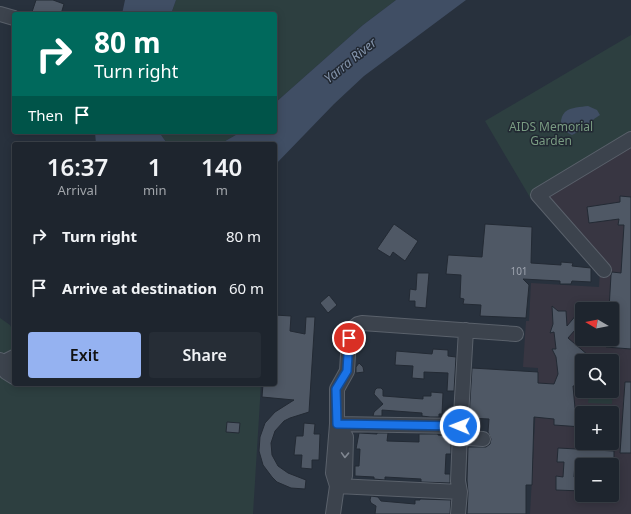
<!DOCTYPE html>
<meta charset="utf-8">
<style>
:root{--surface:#1e252e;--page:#262d36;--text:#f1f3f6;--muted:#a1a5aa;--line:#3c424a;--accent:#95b2f1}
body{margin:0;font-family:"Noto Sans",sans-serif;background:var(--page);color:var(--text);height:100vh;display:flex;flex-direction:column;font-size:15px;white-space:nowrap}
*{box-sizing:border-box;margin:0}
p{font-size:13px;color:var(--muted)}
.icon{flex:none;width:22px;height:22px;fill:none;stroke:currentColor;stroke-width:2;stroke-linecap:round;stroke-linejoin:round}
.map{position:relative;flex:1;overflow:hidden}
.side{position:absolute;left:12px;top:142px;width:265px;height:244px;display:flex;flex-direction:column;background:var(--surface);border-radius:4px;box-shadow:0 2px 10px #0003,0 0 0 1px var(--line)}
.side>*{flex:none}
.banner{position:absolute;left:12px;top:12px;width:265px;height:122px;border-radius:4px;box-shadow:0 2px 10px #0003,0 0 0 1px var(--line);background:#00695c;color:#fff;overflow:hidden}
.needle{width:26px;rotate:280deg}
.fabs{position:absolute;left:575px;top:302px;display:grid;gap:8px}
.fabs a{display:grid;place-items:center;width:44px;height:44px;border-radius:4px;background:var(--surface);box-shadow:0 2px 10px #0003,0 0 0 1px var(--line);font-size:20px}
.pin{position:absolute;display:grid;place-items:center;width:34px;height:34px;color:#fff;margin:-17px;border:2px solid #fff;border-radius:50%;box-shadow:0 1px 4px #0007}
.me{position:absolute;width:44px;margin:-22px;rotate:271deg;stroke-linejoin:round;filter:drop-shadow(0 0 3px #0008)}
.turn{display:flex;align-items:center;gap:14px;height:84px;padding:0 16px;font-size:18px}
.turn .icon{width:52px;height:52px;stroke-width:2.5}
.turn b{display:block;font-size:28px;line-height:34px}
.then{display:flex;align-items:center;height:38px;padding:0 16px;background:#0003;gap:8px;font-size:15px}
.eta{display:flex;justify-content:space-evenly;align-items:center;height:68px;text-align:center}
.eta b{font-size:24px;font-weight:600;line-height:28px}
.primary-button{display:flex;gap:8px;margin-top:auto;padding:8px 16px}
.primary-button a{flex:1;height:46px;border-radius:4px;background:var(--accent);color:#111;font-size:16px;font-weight:600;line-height:46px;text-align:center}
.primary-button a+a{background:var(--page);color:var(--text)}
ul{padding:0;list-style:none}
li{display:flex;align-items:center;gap:12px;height:52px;padding:0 16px}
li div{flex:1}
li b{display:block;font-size:15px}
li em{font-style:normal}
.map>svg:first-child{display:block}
</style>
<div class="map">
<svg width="631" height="514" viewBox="0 0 631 514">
<rect width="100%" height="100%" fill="#28313d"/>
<path fill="#383642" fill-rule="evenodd" d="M631 138V514H530L538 368 523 367 526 321H529L531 283 599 287 600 269 531 199ZM582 309H612V339H582ZM582 361H612V391H582ZM582 413H612V443H582ZM582 465H612V495H582Z"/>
<path fill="#2d3f40" d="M176 0H396L363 25 275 103V14H171Z
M631 35V138L531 199 485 121Z
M159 132H241L220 144H169L166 142Z
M0 318 10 325 14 333V384H261L253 514H0Z
M612 386 613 387 612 404 588 403 589 391H612Z"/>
<path fill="#404e64" d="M125 0H176L171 14H122Z
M396 0H466L364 76 334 104 275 165V144H220L241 132H275V103L363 25Z
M588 106 597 110 600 115 594 119 587 127 572 135C569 133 565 132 563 130 559 125 561 116 565 112 571 107 581 107 588 106Z
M95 132H159L166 142 169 144H96Z"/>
<path fill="#4f5865" stroke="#232a34" d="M36 0H53L64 4 61 14H38L32 12Z
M620 196 631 197V349L606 347 607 339H612V309H609L611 275 612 272 621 273 624 225H618L619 219 589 223 587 207 620 202Z
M394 224 418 241 405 261 393 252 390 257 377 249Z
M485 224 532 227 531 263 561 265V262L573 263 572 266 591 268V282L572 281 571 284H560V281L523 279 529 285 526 318 480 316 481 305 463 304 464 299 460 298 461 275 446 274 448 255 482 257Z
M417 273H429L426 308 415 307V301H409L410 289 416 290Z
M329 295 337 305 328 313 320 303Z
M552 306 558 311H566L567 326 582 308V322L568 338 595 361H582V385L573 386 575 408 582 409V427L554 425V419L534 417 532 485H526V514H467L468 493 467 480 468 447H486L490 444 491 439 488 432 489 419 469 418 472 368 538 372V383L554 384 558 374 556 357 552 349H556L554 332 550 333 553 324Z
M275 315 291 316 290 331 305 334 306 317H315L309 412 290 418 284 421 275 431 271 443 272 455 278 466 288 473 306 480 305 489 291 488 277 482 272 477 263 465 259 451 260 437 265 423 275 412 294 400 262 397 263 384H275Z
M433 349 448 350V356L456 357 454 391H447L448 373 424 372V379L412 378 413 366 395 365 396 351 432 354Z
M359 363 363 367 364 372 356 373V367Z
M625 382H631V453H620Z
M377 388H381L383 390V396L423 399V396H431V392L443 393 442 414H439V417H430L422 416V413L382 410V416H373L374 412 383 404 374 394 375 390Z
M227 422 240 423 239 433 226 432Z
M304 423 315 424 314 434H320L319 460H312V469L301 468 302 455H294L296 436H303Z
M359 433 377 434V433H388L387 441 419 442V434H438V435L451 436V454H446L445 474H450V483L421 482V479L385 477V480L374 479V477L355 476V466H359L360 449H356Z
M558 448 614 451V465L575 463 574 477 582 478V491L556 490V476L563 477 564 462H557Z
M371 496 378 497 381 501 415 504V500H420V499L451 500 450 514H375L376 506 371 503 370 500Z"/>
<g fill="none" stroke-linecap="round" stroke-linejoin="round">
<defs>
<path id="minor" d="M0 14 14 18
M604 270 538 195 631 139
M466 330 460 433 467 438 483 439
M0 360 6 372 14 377
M2 363 14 357
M337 424 460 426
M337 424 346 437 345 476 337 486
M337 486 460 492
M333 514 337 486 333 473 337 424V389L347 371 349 338 352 329 358 324 362 323 516 334
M458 514 460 492 458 481 460 433"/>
</defs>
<use href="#minor" stroke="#5a616b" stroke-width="16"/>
<use href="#minor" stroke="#3c434d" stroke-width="14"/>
</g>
<defs><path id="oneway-chevron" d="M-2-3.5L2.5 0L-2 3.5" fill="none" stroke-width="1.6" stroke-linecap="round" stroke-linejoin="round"/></defs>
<use stroke="#808791" href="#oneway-chevron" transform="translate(345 455) rotate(92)"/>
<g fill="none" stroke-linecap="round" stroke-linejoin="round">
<defs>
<path id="route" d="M349 338 347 371 336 389 337 424 460 426"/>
</defs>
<use href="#route" stroke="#114b97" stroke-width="10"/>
<use href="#route" stroke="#1a73e8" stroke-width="7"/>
</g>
<g text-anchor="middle" stroke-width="3" stroke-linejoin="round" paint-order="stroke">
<g font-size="10" fill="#9ea4af">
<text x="519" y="275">101</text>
</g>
<g font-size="12" fill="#799b82" stroke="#212832">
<text x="551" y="131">AIDS Memorial<tspan x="551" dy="14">Garden</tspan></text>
</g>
<g font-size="13" font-style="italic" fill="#8494ab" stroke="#212832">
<text transform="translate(350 60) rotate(-39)" y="5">Yarra River</text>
</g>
</g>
</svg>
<div class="fabs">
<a><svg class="needle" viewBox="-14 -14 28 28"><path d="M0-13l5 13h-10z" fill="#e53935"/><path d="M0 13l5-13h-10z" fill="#a1a5aa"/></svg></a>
<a><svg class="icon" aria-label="search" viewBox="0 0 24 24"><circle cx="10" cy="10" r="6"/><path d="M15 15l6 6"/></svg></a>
<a>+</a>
<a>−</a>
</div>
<div class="pin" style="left:349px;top:338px;background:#d93025"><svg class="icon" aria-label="arrive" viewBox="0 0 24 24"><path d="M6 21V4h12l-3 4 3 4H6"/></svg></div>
<svg class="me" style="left:460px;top:426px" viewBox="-20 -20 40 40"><circle r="17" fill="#1a73e8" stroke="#fff" stroke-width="3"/><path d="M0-11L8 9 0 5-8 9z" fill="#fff"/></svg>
<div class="banner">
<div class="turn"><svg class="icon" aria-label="right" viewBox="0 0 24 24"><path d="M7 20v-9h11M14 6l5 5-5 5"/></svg><div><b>80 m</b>Turn right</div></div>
<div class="then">Then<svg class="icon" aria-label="arrive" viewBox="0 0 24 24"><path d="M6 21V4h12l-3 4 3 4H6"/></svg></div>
</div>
<section class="side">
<div class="eta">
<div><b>16:37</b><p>Arrival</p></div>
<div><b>1</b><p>min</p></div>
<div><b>140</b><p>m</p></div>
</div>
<ul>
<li><svg class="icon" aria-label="right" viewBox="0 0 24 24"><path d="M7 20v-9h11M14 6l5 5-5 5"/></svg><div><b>Turn right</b></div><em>80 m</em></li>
<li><svg class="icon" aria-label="arrive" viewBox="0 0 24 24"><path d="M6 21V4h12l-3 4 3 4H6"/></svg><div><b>Arrive at destination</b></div><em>60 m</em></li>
</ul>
<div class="primary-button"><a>Exit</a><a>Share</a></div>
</section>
</div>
